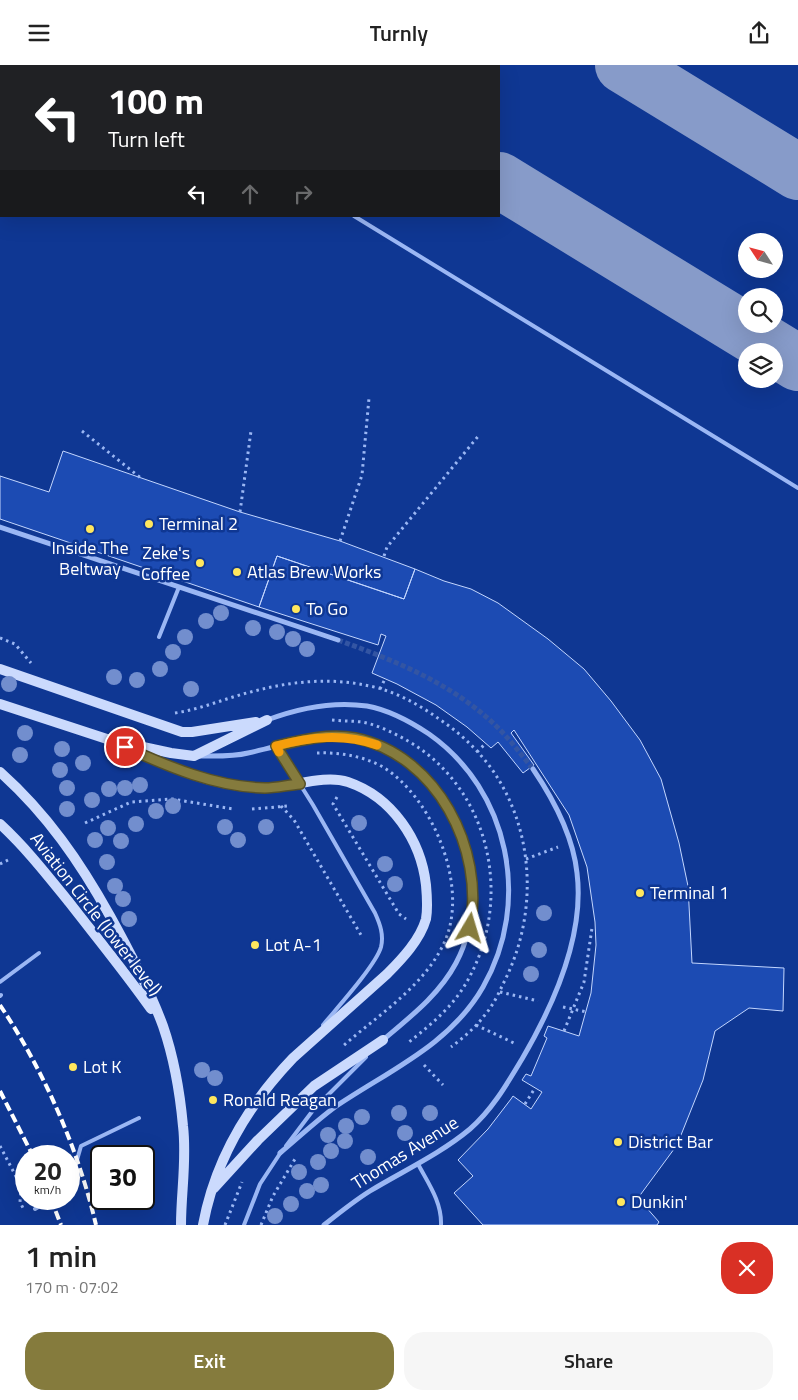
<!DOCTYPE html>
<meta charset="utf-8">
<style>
:root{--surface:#fff;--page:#f6f6f6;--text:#222;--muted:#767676;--accent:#857b3d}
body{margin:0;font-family:"Titillium Web",sans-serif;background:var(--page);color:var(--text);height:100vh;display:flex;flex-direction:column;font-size:19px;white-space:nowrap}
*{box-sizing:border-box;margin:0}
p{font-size:16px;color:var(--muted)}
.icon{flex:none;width:28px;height:28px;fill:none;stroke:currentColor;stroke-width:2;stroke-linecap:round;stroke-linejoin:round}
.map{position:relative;height:1160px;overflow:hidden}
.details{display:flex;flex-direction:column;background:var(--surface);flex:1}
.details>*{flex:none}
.hud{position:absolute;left:0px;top:0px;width:500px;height:152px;box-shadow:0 5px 20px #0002;background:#202124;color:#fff;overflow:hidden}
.needle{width:32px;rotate:306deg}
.fabs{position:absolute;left:738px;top:168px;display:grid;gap:10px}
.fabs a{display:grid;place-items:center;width:45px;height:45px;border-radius:50%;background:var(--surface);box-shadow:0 5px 20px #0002;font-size:25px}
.speed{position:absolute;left:15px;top:1080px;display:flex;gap:10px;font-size:25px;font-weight:700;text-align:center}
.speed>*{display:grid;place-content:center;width:65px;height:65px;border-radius:50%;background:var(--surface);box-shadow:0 5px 20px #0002;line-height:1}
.speed small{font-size:12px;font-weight:400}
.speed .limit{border:2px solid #111;border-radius:8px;background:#fff;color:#111}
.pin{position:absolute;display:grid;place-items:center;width:42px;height:42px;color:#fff;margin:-21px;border:2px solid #fff;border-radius:50%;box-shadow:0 1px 5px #0007}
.me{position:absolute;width:55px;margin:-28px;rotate:7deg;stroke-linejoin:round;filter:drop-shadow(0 0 4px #0008)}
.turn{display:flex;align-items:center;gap:18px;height:105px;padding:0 25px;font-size:22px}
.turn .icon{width:65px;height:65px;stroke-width:2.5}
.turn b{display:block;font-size:35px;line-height:42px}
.lanes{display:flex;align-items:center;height:48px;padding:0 25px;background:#0003;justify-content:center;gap:25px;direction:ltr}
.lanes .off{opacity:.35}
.round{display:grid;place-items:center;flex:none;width:52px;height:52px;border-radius:20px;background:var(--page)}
.headline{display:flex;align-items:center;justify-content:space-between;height:85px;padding:0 25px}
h1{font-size:30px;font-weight:600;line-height:38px}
.primary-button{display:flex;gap:10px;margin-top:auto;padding:10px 25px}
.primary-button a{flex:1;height:58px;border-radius:20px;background:var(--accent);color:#fff;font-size:20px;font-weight:600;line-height:58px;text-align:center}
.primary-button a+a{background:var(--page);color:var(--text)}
header{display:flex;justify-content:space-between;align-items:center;height:65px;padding:0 25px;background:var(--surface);font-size:22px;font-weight:600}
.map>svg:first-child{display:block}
</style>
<header><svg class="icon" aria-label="menu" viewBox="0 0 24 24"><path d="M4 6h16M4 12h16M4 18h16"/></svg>Turnly<svg class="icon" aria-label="share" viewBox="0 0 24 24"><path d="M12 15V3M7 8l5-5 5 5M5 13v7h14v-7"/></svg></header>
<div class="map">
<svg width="798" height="1160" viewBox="0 0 798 1160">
<rect width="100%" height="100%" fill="#0f3793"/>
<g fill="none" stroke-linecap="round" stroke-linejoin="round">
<path stroke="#879bc9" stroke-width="56" d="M310 0 312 1
M623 0 798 107
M499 115 798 298"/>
</g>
<path fill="#1c4bb3" stroke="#c3d6fe" d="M63 386 240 447 340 476 415 504 404 534 277 491 259 542 0 454V411L49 427Z
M277 491 404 534 415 504 444 516 471 524 498 538 548 574 584 604 611 636 640 675 661 714 679 778 688 821 692 898 784 903 783 946 749 943 715 966 703 1015 677 1080 638 1133 659 1157 657 1160H483L454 1128 473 1111 458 1095 488 1064 511 1034 513 1031 531 1044 542 1027 522 1015 526 1009 531 1011 547 973 544 971 548 961 579 971 591 928 596 880 595 857 587 802 569 750 514 665 511 668 534 700 523 708 498 677 491 683 467 662 436 640 397 619 372 608 386 571 381 569 378 580 259 542Z"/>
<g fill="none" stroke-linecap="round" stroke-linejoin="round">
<path stroke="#3355a3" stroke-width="5" stroke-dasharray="5 2.5" stroke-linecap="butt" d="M338 575C393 595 449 617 493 658 508 672 520 688 533 704"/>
<path stroke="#9bb7f4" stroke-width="3" stroke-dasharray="2.5 4" stroke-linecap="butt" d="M82 366 142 414
M240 447 251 366
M340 476 362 410 369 333
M384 491 387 482 480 369
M0 573 15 579 31 598
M380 624 385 614
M175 648C195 645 214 638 233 632 282 617 329 610 378 623 400 629 421 641 439 654 459 667 477 684 491 703 536 766 538 852 503 919 498 930 492 942 484 951 475 963 463 973 451 982
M332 655C342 656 352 656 362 657 378 660 394 668 408 676 489 723 513 830 470 911 456 939 433 958 409 977
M477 687 485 679
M317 688C339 687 363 691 383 702 433 733 469 821 445 876 425 921 378 950 343 981
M337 732 333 739 399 849 406 854
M281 741 294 755 361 870
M252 744 288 741
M85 758 131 737 172 734 233 744
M526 794 558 782
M0 799 8 795
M500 927 538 936
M563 942 587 947
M476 960 516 979
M564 966 584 917 592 863
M424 1000 443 1020
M525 1039 535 1023
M0 1081 21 1121 20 1137 23 1143
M225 1160 242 1117
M261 1160 273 1131 295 1094"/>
<path stroke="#9bb7f4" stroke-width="4" d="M109 0 111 1
M354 151 798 423
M159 572 179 522
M276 681 313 740 375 848C380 859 384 870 381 882 376 900 336 944 323 960
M0 917 39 888
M0 931 1 930
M286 1081 314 1044 366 992
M418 1099C428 1118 442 1137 441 1160
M69 1123 81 1081 139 1053
M35 1144 51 1134
M244 1160 260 1119 281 1087"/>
<path stroke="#9bb7f4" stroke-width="5" d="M0 462 338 575
M267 655C299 643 332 636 367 641 389 645 411 657 429 669 509 725 532 837 483 922 450 980 388 1006 335 1042 316 1056 298 1073 280 1088
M199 691C215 691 232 692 248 688 283 681 320 665 356 674 450 695 500 815 456 898 439 930 410 952 383 975
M324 1160C339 1148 354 1136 370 1126 403 1106 440 1089 470 1064 492 1045 507 1019 522 994 553 941 585 872 577 808 573 770 554 735 533 704"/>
<path stroke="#cbdafd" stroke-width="10" d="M0 604 182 667H192L256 657
M0 639 113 676
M107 674C158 697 209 722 265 723 291 723 323 709 348 717 392 732 421 775 426 820 427 831 428 843 426 854 420 875 402 894 387 909L293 993C248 1040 215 1095 203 1160
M129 679 171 688 194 691 267 655
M0 707C47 749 80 797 110 851 130 887 149 923 163 961 174 993 180 1028 183 1061 187 1095 181 1127 181 1160
M0 759C26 783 47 810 69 837 97 873 125 907 151 944
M214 1123 258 1075 314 1021 383 975"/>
<path stroke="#fff" stroke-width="4" stroke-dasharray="9 4" stroke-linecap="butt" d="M0 940C44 1006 78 1083 96 1160
M0 1026 33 1091
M51 1134 61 1160"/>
</g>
<g fill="#728ece">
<circle cx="221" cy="548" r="8"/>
<circle cx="206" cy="556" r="8"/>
<circle cx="253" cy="563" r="8"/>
<circle cx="277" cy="567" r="8"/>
<circle cx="185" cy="572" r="8"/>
<circle cx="293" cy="574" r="8"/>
<circle cx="307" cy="584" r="8"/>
<circle cx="173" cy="587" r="8"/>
<circle cx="160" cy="604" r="8"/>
<circle cx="114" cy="612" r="8"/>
<circle cx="137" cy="615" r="8"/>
<circle cx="9" cy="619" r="8"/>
<circle cx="191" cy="624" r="8"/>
<circle cx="25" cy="668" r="8"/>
<circle cx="62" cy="684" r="8"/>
<circle cx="20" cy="690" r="8"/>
<circle cx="83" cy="698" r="8"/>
<circle cx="60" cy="705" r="8"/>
<circle cx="140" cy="720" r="8"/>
<circle cx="67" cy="723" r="8"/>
<circle cx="125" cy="723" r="8"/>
<circle cx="109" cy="724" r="8"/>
<circle cx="92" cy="735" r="8"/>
<circle cx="173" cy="741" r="8"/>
<circle cx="67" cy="744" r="8"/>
<circle cx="156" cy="746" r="8"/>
<circle cx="359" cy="758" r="8"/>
<circle cx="136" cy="759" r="8"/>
<circle cx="225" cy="762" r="8"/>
<circle cx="266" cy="762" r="8"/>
<circle cx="108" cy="763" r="8"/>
<circle cx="95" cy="775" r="8"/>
<circle cx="238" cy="775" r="8"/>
<circle cx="121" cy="776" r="8"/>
<circle cx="107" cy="797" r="8"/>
<circle cx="385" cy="799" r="8"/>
<circle cx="395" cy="819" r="8"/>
<circle cx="115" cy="821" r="8"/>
<circle cx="123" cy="834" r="8"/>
<circle cx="544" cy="848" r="8"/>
<circle cx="129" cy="854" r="8"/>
<circle cx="539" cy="885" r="8"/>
<circle cx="531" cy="909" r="8"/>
<circle cx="202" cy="1005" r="8"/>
<circle cx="215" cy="1013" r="8"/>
<circle cx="399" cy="1048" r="8"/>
<circle cx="430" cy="1048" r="8"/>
<circle cx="362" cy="1052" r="8"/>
<circle cx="346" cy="1061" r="8"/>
<circle cx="405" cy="1068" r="8"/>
<circle cx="328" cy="1070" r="8"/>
<circle cx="345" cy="1076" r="8"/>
<circle cx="331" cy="1086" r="8"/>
<circle cx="368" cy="1092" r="8"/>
<circle cx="318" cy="1097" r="8"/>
<circle cx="299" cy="1107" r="8"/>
<circle cx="321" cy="1120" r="8"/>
<circle cx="307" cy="1126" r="8"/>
<circle cx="291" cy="1139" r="8"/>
<circle cx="275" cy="1151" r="8"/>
</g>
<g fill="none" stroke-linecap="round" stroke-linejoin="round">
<defs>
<path id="route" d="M125 682C169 702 216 722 265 723 276 723 288 720 300 719L276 681C301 675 329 668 355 673 437 690 485 784 470 863"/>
</defs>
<use href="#route" stroke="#565028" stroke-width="12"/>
<use href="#route" stroke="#857b3d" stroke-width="9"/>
<path stroke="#f59e0b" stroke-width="9" d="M279 687 276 681C310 672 343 668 377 680"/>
</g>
<g fill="#ffe75e" stroke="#0f3793" stroke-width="2">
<circle cx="149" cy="459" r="5"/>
<circle cx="90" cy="464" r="5"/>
<circle cx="200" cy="498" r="5"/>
<circle cx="237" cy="507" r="5"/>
<circle cx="296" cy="544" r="5"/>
<circle cx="640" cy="828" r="5"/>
<circle cx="255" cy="880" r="5"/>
<circle cx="73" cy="1002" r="5"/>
<circle cx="213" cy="1035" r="5"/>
<circle cx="618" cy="1077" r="5"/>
<circle cx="621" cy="1137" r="5"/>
</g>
<g text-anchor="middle" stroke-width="5" stroke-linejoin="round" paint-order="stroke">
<g font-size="18" fill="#fff" stroke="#0f3793" text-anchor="start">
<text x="159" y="465">Terminal 2</text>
<text x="90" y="489" text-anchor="middle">Inside The<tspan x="90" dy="21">Beltway</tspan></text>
<text x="190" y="494" text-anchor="end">Zeke's<tspan x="190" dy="21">Coffee</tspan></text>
<text x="247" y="513">Atlas Brew Works</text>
<text x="306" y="550">To Go</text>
<text x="650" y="834">Terminal 1</text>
<text x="265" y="886">Lot A-1</text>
<text x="83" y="1008">Lot K</text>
<text x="223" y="1041">Ronald Reagan</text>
<text x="628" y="1083">District Bar</text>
<text x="631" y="1143">Dunkin'</text>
</g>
<g font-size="18" fill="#fff" stroke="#0f3793">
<text transform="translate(96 849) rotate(52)" y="6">Aviation Circle (lower level)</text>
<text transform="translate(405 1088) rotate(-32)" y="6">Thomas Avenue</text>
</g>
</g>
</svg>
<div class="fabs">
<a><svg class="needle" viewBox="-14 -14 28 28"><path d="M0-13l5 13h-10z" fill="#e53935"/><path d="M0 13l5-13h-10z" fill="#767676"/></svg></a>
<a><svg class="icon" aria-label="search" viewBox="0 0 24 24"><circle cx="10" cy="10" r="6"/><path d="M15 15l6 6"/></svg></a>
<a><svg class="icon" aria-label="layers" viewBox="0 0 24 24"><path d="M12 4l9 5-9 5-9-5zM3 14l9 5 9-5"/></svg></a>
</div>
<div class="speed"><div>20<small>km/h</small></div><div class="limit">30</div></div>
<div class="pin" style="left:125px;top:682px;background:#d93025"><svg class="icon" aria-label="arrive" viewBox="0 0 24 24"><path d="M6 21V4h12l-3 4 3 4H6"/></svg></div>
<svg class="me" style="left:470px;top:863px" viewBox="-20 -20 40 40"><path d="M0-17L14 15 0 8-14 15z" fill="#857b3d" stroke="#fff" stroke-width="4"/></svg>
<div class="hud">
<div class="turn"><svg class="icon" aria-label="left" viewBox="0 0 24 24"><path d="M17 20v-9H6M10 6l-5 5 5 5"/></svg><div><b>100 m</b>Turn left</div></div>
<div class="lanes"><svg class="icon" aria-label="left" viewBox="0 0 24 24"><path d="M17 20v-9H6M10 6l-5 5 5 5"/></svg><svg class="icon off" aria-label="ahead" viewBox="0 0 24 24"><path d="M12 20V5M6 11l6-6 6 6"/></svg><svg class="icon off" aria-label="right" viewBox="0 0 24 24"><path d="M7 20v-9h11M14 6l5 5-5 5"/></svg></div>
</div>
</div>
<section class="details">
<div class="headline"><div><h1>1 min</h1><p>170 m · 07:02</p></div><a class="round" style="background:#d93025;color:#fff"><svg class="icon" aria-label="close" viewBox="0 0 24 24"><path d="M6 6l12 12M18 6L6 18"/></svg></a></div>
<div class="primary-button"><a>Exit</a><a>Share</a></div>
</section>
